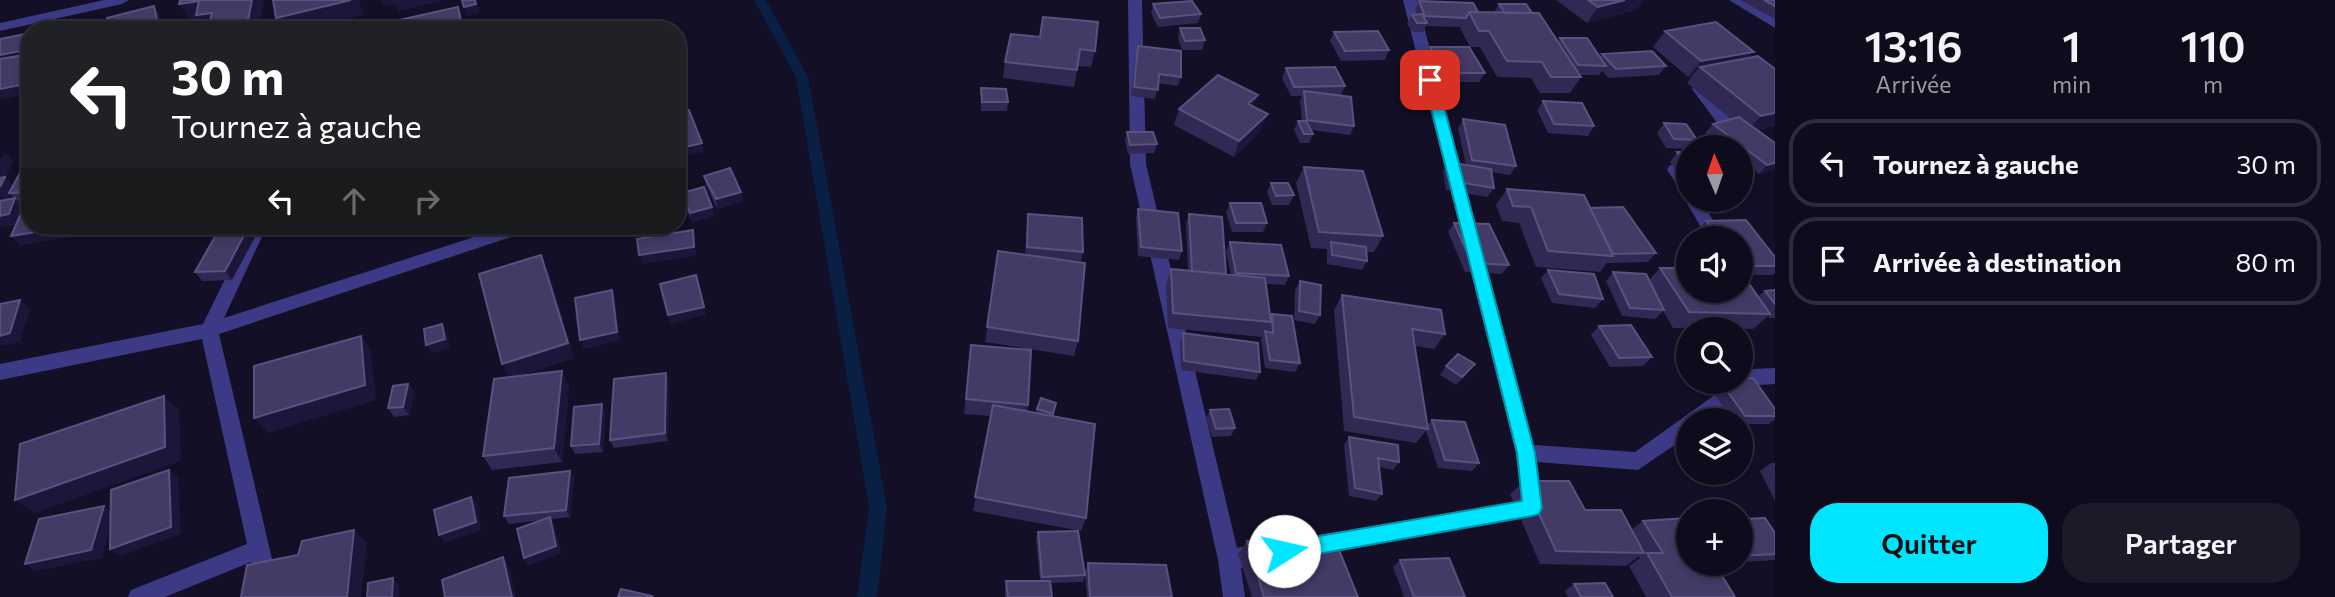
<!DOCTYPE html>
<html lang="fr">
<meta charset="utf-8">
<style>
:root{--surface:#0e0b1c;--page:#1c1929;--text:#f1f3f6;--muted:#9b9ba3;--line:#2e2b3b;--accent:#00e5ff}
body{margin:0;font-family:Commissioner,sans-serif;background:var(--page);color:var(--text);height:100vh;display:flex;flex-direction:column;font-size:26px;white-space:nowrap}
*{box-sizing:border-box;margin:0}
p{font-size:23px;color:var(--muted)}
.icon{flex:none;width:38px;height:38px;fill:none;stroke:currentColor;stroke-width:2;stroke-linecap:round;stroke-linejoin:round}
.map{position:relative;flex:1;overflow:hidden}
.drawer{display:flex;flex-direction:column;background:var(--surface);width:560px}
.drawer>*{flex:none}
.guide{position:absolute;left:21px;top:21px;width:665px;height:214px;border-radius:28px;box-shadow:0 4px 10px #0003,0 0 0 2px var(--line);background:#202124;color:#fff;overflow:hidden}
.needle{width:46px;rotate:358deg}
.tools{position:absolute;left:1676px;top:135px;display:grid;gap:14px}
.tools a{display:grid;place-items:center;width:77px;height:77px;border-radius:50%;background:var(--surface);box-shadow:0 4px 10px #0003,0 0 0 2px var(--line);font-size:35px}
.pin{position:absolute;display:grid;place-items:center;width:60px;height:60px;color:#fff;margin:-30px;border-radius:14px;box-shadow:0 4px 10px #0006}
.me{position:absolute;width:77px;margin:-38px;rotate:80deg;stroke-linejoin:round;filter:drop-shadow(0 0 5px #0008)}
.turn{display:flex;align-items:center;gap:24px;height:147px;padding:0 35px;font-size:32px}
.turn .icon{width:91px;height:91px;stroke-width:2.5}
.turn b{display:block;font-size:49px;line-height:60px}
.lanes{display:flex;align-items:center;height:66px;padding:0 35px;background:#0003;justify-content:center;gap:35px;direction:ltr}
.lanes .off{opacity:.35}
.eta{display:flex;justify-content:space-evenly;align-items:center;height:119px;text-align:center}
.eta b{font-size:42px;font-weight:600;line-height:49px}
.action{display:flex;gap:14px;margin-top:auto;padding:14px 35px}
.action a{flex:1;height:80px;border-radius:28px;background:var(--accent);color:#111;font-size:28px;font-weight:600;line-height:80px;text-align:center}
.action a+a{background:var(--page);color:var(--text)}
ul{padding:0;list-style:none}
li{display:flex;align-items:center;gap:21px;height:88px;margin:0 14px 10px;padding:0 21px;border:4px solid var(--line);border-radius:28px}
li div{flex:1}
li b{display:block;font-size:26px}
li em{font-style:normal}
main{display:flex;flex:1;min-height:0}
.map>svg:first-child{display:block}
</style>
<main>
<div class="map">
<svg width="1775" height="597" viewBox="0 0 1775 597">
<rect width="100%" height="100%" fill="#130f26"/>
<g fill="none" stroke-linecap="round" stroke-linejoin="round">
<path fill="#0a1f44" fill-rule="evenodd" d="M754 0H766L808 77 887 507 877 597H857L869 507 796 77Z"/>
<path fill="#3d3a85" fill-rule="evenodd" d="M104 0H129L122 4 0 31V23Z
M1128 0H1142L1146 164 1237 548 1261 544 1268 547 1272 554 1268 561 1241 568 1245 597H1223L1218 560 1130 164Z
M1403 0H1417L1534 445 1635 452 1733 382H1741V376L1754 369 1775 368V384L1758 385 1709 420H1689V435L1638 470 1537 462 1543 508 1540 515 1533 517 1313 556 1306 553 1302 546 1306 539 1313 536 1522 501 1516 453Z
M1729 0H1745L1775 18V28Z
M1707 82 1714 87 1708 91 1737 128 1729 147H1713L1721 128 1692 89 1694 86Z
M1689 159V170L1684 172 1689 179V200H1701L1719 230 1717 234H1705L1685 200 1686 198 1667 170 1669 166Z
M251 226H267L224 318 508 226H520L522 230 520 234 219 334 281 597H259L251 562 165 597H128L131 590 247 544 202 339 0 380V364L203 324Z"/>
</g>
<path fill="#312854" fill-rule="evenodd" d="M1556 0H1643L1636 10 1587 23Z
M1740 0H1775V19Z
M1419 1 1478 12H1494L1499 4 1532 13 1558 42 1560 38 1600 57 1602 54 1666 66 1659 75 1609 78 1602 71 1599 75H1579L1581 77 1570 93H1540L1531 78 1497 77 1480 47H1470L1460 28 1461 27 1426 26 1423 32H1413L1407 24 1412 15 1417 14 1415 10Z
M1153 4 1201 14 1198 23 1158 27 1151 13Z
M1180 28 1205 40 1202 50H1182L1178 38Z
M1665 31 1749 57 1775 126 1757 130 1775 143V169L1759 174 1748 166 1751 170 1743 179H1741V147H1723L1705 133 1713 124 1731 119 1687 83 1692 76 1688 77 1653 47Z
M1334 32 1389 50 1385 60 1341 61 1330 41Z
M1040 37 1095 51 1091 67 1078 66 1074 87 1003 78 1005 62Z
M1138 46 1181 77 1178 86 1158 83 1155 99 1131 96 1136 55Z
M1430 47 1485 73 1479 82H1438L1425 57Z
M1286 68 1345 86 1341 95H1332L1354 126 1350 135 1311 130 1313 134 1309 143H1300L1294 130 1298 121H1302L1300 101 1302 96H1291L1282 78Z
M981 88 1008 102 1007 111H981Z
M1543 101 1594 126 1588 136 1548 133 1537 110Z
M1254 107 1261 130 1234 157 1174 125 1179 109Z
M1463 119 1516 166 1510 175 1491 172 1494 188 1487 197 1446 190 1443 171 1448 162 1466 165 1458 129Z
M1664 123 1697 140 1691 147H1689V149L1666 148 1657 133Z
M1127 132 1157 144 1154 153 1128 154 1125 141Z
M1677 152H1689V180L1683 181 1670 162Z
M4 153 13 162 4 178 5 177 13 186 30 172V201L18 202 23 207 22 211 30 226H85L81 235 20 245 17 224 0 227ZM10 194 14 198 7 200Z
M1304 167 1383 236 1374 252H1366L1367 261 1362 270 1327 264V249L1311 248 1296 183Z
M704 176 743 201 717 209 706 185Z
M1271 183 1294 195 1289 205H1272L1267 192Z
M1507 189 1590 208 1656 253 1648 262 1607 263 1600 272 1536 267 1519 223 1502 221 1496 205Z
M682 193 712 207 714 216 692 222 684 202Z
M1230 203 1267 223 1263 232H1232L1226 212Z
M1138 209 1182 251 1179 260 1138 256 1136 218Z
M1028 214 1083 252 1081 261 1050 258 1078 341 1074 356 985 342 998 251 1025 255Z
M1189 214 1226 274 1231 275 1226 251 1230 242 1289 276 1285 285 1266 284 1270 318 1272 314 1300 363 1295 372 1265 368 1261 340 1262 337 1168 328 1166 285 1171 269 1188 271 1186 223Z
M1746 220 1775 257V273L1773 275H1744L1758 296 1765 291 1775 290V318H1769L1768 316 1753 329 1673 328 1663 311 1655 319 1622 316 1606 281 1613 272 1646 274 1649 280 1660 268H1689V290H1741V238H1703L1697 230 1706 221Z
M1454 223 1509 265 1502 274 1465 272 1448 232Z
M221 226 232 280 202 281 195 272Z
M548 270 574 358 519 376 569 386 562 462 492 470 483 456Z
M1548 270 1603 299 1595 308 1552 303 1541 278Z
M1300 281 1320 315 1315 324 1294 320 1295 290Z
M1342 295 1445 334 1434 349 1415 346 1427 425 1432 420 1479 463 1472 471 1438 468 1426 431 1416 443 1344 431 1334 310Z
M1599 326 1652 357 1643 366 1610 367 1591 335Z
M1183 333 1260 372 1256 380 1181 370 1180 342Z
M971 345 1028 405 1027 412 1036 413 1037 409 1056 403 1053 416 1086 518 1081 531 973 511 991 416 964 414Z
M1446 366 1468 373 1456 385 1440 375Z
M669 381 668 441 614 448 610 440Z
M1717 382H1741L1775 409V419L1769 424H1741V420H1732L1710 388Z
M408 384 414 392 409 415 394 417 388 408Z
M1210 410 1235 428 1231 436 1212 437 1206 418Z
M605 412 603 452 575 454 571 446Z
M1349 437 1399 462 1393 470 1379 467 1382 494 1376 501 1349 496 1344 445Z
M1771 463H1775V501L1760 471Z
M570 471 574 479 570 517 551 519 554 525 561 553 529 565 524 558 542 520 509 524 504 516Z
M1524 481 1585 510 1631 530 1643 521 1689 564H1719H1715L1735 597H1646L1629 566 1640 558 1639 556 1626 566 1540 564 1510 494Z
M1741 519 1775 533V560L1741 562Z
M1038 532 1085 571 1088 563 1172 597H1087L1085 576 1083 582 1050 583 1052 597H1005V588L1006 581H1040L1036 539Z
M1247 541 1358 597H1252L1238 554Z
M1400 560 1465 597H1404L1393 567Z
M1574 584 1613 597H1568L1565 591Z"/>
<path fill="#1d163a" d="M252 0H264L259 30H246Z
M351 0H359L363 15 303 30H282L276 18Z
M381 0H446L399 11 395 4 384 6Z
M476 0 480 13 467 16 464 7Z
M1625 0H1643L1636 10 1587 23 1598 7Z
M199 1 212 13 215 30H205L198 19 190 20 179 4Z
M154 6 160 15 163 30H158Z
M458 7 462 17 465 30H463Z
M30 49V60L0 66V55Z
M1754 52 1740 68 1700 67 1692 76 1688 77 1701 61Z
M30 73V94L0 99V89Z
M1258 95 1252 111 1248 104Z
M1775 113V126L1746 132 1761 116Z
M1268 114 1261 130 1234 157 1239 141Z
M702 143 704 152 677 158V149Z
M4 153 13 162 0 184V160Z
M1775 163V169L1759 174 1767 165Z
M5 177 14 187 2 211 0 209V187Z
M30 180V198L23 192Z
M741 192 743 201 717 209 716 199Z
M15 198 23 207 18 223 0 227V216Z
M712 207 714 216 692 222 690 213Z
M73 226H85L81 235 20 245 11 236Z
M90 226H130L95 231Z
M249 226H261L232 280 225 271Z
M286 226H317L291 232Z
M693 230 695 239 696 256 642 264 639 255Z
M541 255 548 270 574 358 510 379 502 364Z
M612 290 615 298 620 340 584 349 580 340Z
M20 300 30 309 20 342 0 346V336Z
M704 307 706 315 671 324 668 315Z
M442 324 447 332 450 348 432 353 426 345Z
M361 336 371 351 376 400 268 433 254 418Z
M562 371 569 386 562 462 554 448Z
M666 373 669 381 668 441 665 433Z
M408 384 414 392 409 415 403 407Z
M164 396 179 410 181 461 35 513 15 500Z
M602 404 605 412 603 452 599 444Z
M169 470 178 478 181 534 120 556 110 549Z
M570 471 574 479 570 517 566 510Z
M471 497 477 504 481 530 445 543 439 535Z
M104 506 114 513 102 558 36 571 25 564Z
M550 517 554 525 561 553 529 565 524 558Z
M354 530 367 543 361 597H347Z
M503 557 508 564 516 597H512Z
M393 578 399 585V597H392Z"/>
<path fill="#433a66" stroke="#5a527e" stroke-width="2" d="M180 0H252L246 30H208L212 13 196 15 199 1 179 4Z
M273 0H351L276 18Z
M462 0H475L476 4 464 7Z
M1588 0H1625L1598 7Z
M1764 0H1775V6Z
M1192 1 1201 14 1160 18 1153 4Z
M1419 1 1473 3 1478 12H1469L1466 18 1425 16Z
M1499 4H1526L1532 13H1505Z
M154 6 159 29 158 30H109L107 18Z
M458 7 463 30H400L399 20Z
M1469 12 1539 13 1581 77H1551L1542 62 1507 61 1489 31H1479Z
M1422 14 1427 23H1417L1412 15Z
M1043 17 1098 22 1095 51 1080 49 1077 70 1005 62 1011 34 1040 37Z
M1716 22 1754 52 1701 61 1665 31Z
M294 24 293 30H274L275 27Z
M1180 28H1200L1205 40 1185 41Z
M1378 31 1389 50 1345 51 1334 32Z
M30 33V49L0 55V39Z
M1560 38H1587L1606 66 1578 65Z
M1138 46 1181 51V77L1159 74 1158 90 1134 87Z
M1430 47H1469L1485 73H1443Z
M1652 51 1666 66 1616 69 1602 54Z
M30 54V73L26 84 0 89V59Z
M1758 56 1775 69V113L1761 116 1700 67Z
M1335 67 1345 86 1294 87 1286 68Z
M1218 75 1258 95 1248 104 1268 114 1239 141 1179 109Z
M981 88 1006 89 1008 102H982Z
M28 90H30V97L25 98Z
M1304 91 1351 97 1354 126 1307 120Z
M1543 101 1582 103 1594 126 1554 124Z
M689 110 702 143 677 149V113Z
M1739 117 1775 143V163L1767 165 1713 124Z
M1463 119 1505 125 1516 166 1472 160Z
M1298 121H1306L1313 134H1304Z
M1664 123 1686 124 1697 140 1674 139Z
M1127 132H1153L1157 144 1130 145Z
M1677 152H1689V169Z
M1741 158 1751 170H1741Z
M1448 162 1491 169 1494 188 1451 181Z
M1304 167 1363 171 1383 236 1319 232Z
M730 168 741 192 716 199 704 176Z
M30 172V180L23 192 9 193 20 173Z
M5 177 0 187V178Z
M1271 183H1288L1294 195 1276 196Z
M704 187 712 207 690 213 682 193Z
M1507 189 1584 195 1613 256 1548 251 1531 207 1513 206Z
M15 198 9 214 0 216V201Z
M1230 203H1261L1267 223H1236Z
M1623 207 1656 253 1613 254 1590 208Z
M30 208V226H73L11 236 23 209Z
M1138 209 1178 213 1182 251 1141 247Z
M1028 214 1082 218 1083 252 1027 247Z
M1189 214 1222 217 1226 274 1192 271Z
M1746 220 1775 257V266H1741V238H1719L1706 221Z
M1454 223 1489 224 1509 265 1472 263Z
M221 226H249L225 271 195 272Z
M693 230 694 247 639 255 637 239Z
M1230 242 1281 245 1289 276 1236 273Z
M1331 242 1366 247 1367 261 1332 255Z
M998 251 1085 263 1078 341 987 327Z
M541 255 568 343 502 364 479 274Z
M1660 268H1689V290H1741V272L1770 314 1689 312Z
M1171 269 1265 278 1271 322 1173 313Z
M1548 270 1594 274 1603 299 1559 294Z
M1613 272 1646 274 1664 310 1630 308Z
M696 275 704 307 668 315 660 284Z
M1300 281 1321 285 1320 315 1299 311Z
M612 290 617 332 580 340 575 298Z
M1775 290V304L1765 291Z
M1342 295 1441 310 1445 334 1412 329 1428 429 1354 417Z
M20 300 10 333 0 336V304Z
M1272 314 1292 316 1300 363 1270 360 1265 331 1273 333Z
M442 324 445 339 426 345 424 329Z
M1631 325 1652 357 1619 358 1599 326Z
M1183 333 1258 343 1260 372 1184 361Z
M361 336 365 385 254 418V366Z
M971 345 1031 350 1028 405 966 399Z
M1458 354 1475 364 1462 377 1446 366Z
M562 371 554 448 483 456 494 379Z
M666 373 665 433 610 440 614 379Z
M1753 378 1775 409V416H1745L1721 382H1741V379Z
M408 384 403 407 388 408 393 386Z
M164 396 165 447 15 500 20 444Z
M1041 398 1056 403 1053 414 1037 409Z
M602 404 599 444 571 446 574 407Z
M993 405 1095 424 1086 518 975 497Z
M1229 409 1235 428 1216 429 1210 410Z
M1432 420 1465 422 1479 463 1445 460Z
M1349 437 1398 445 1399 462 1378 458 1382 494 1355 488Z
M169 470 171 527 110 549 111 490Z
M570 471 566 510 504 516 509 478Z
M1524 481H1569L1585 510H1621L1644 553 1556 551Z
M471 497 476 522 439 535 434 510Z
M104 506 91 550 25 564 39 519Z
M550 517 556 546 524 558 517 529Z
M1687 518 1689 521V564H1715L1735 597H1672L1647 553H1663L1643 521Z
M1765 518 1775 533V554L1741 556V519Z
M354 530 347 597H241L247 565 298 555 302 541Z
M1078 531 1085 575 1042 577 1038 532Z
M1333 535 1358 597H1264L1247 541Z
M503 557 512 597H445L442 580Z
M1449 558 1465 597H1414L1400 560Z
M1088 563 1166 565 1172 597H1090Z
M393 578 392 597H367L368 583Z
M1006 581H1050L1052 597H1008Z
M1605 583 1613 597H1581L1574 584Z
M621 589 652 596 651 597H618Z"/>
<path fill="#00e5ff" stroke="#0095a6" stroke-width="2" d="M1430 76 1437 80 1535 453 1542 508 1539 514 1532 516 1284 560 1277 557 1275 551 1277 544 1284 542 1522 501 1517 453 1424 80Z"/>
</svg>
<div class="tools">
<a><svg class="needle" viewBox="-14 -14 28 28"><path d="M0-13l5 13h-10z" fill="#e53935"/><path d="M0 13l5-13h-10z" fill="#9b9ba3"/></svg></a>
<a><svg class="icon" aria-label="sound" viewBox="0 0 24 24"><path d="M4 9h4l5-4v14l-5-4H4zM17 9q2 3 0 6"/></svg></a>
<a><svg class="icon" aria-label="search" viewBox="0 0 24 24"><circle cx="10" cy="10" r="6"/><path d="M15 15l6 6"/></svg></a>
<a><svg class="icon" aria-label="layers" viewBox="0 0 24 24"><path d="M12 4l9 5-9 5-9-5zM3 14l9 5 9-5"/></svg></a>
<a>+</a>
</div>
<div class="pin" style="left:1430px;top:80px;background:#d93025"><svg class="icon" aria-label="arrive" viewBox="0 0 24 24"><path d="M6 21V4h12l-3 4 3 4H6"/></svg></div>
<svg class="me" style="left:1284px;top:551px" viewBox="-20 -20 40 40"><circle r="19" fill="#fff"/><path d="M0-13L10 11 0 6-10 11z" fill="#00e5ff"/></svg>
<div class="guide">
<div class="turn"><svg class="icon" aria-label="left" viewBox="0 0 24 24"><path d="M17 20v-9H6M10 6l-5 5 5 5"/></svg><div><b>30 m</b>Tournez à gauche</div></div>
<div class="lanes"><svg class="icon" aria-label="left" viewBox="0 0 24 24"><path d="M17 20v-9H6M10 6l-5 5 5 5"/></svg><svg class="icon off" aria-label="ahead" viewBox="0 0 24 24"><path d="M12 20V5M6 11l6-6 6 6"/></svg><svg class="icon off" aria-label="right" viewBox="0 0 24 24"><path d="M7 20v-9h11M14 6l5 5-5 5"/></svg></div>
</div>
</div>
<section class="drawer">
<div class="eta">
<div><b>13:16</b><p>Arrivée</p></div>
<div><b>1</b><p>min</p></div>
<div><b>110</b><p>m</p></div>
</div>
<ul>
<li><svg class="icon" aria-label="left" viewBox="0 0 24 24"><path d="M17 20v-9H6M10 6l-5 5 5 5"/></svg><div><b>Tournez à gauche</b></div><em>30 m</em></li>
<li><svg class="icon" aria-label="arrive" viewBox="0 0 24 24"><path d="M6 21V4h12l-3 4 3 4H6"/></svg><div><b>Arrivée à destination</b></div><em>80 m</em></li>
</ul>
<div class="action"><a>Quitter</a><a>Partager</a></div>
</section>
</main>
